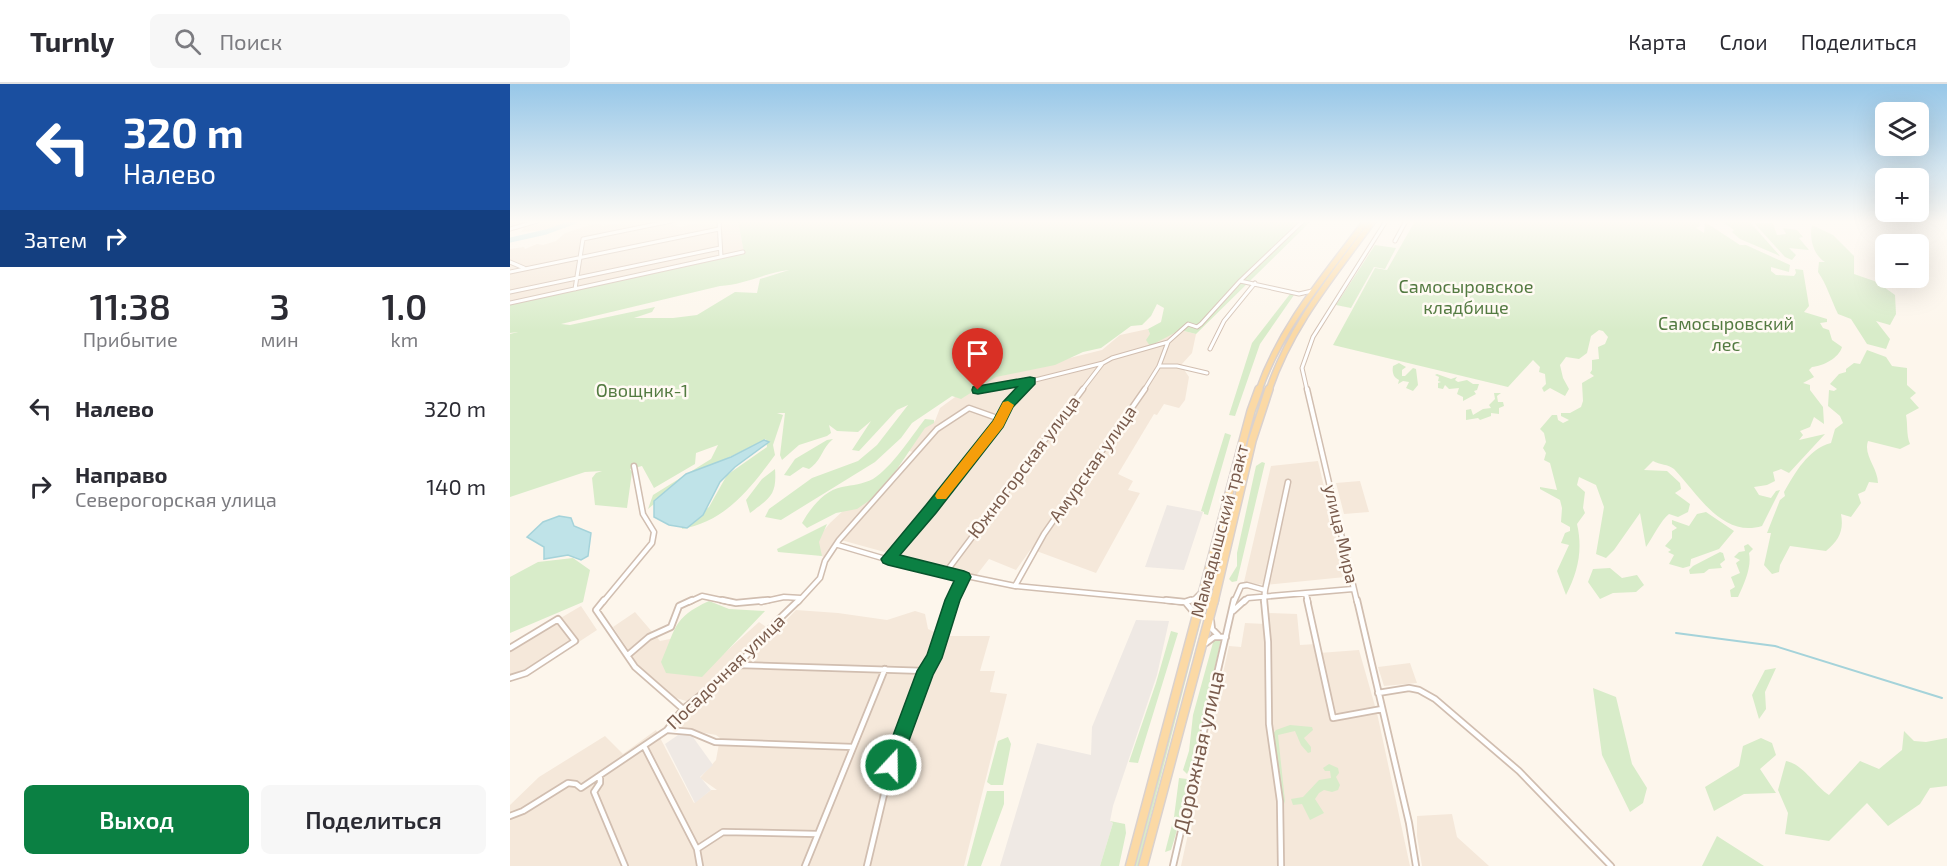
<!DOCTYPE html>
<html lang="ru">
<meta charset="utf-8">
<style>
:root{--surface:#fff;--page:#f7f7f7;--text:#2b2b33;--muted:#7c7c81;--line:#e1e1e2;--accent:#0b8043}
body{margin:0;font-family:"Exo 2",sans-serif;background:var(--page);color:var(--text);height:100vh;display:flex;flex-direction:column;font-size:22px;white-space:nowrap}
*{box-sizing:border-box;margin:0}
p{font-size:20px;color:var(--muted)}
.icon{flex:none;width:33px;height:33px;fill:none;stroke:currentColor;stroke-width:2;stroke-linecap:round;stroke-linejoin:round}
.map{position:relative;flex:1;overflow:hidden}
.drawer{display:flex;flex-direction:column;background:var(--surface);width:510px}
.drawer>*{flex:none}
.banner{background:#1a4fa0;color:#fff;overflow:hidden}
.controls{position:absolute;left:1365px;top:18px;display:grid;gap:12px}
.controls a{display:grid;place-items:center;width:54px;height:54px;border-radius:9px;background:var(--surface);box-shadow:0 6px 24px #0002;font-size:30px}
.pin{position:absolute;display:grid;place-items:center;width:51px;height:51px;color:#fff;margin:-62px -26px;border-radius:50% 50% 50% 0;rotate:-45deg;box-shadow:0 0 6px #0007}
.pin .icon{rotate:45deg}
.me{position:absolute;width:66px;margin:-33px;rotate:21deg;stroke-linejoin:round;filter:drop-shadow(0 0 4px #0008)}
.turn{display:flex;align-items:center;gap:21px;height:126px;padding:0 24px;font-size:27px}
.turn .icon{width:78px;height:78px;stroke-width:2.5}
.turn b{display:block;font-size:42px;line-height:51px}
.then{display:flex;align-items:center;height:57px;padding:0 24px;background:#0003;gap:12px;font-size:22px}
.eta{display:flex;justify-content:space-evenly;align-items:center;height:102px;text-align:center}
.eta b{font-size:36px;font-weight:600;line-height:42px}
.action{display:flex;gap:12px;margin-top:auto;padding:12px 24px}
.action a{flex:1;height:69px;border-radius:9px;background:var(--accent);color:#fff;font-size:24px;font-weight:600;line-height:69px;text-align:center}
.action a+a{background:var(--page);color:var(--text)}
ul{padding:0;list-style:none}
li{display:flex;align-items:center;gap:18px;height:78px;padding:0 24px}
li div{flex:1}
li b{display:block;font-size:22px}
li em{font-style:normal}
header{display:flex;align-items:center;gap:36px;box-sizing:border-box;height:84px;padding:0 30px;background:var(--surface);border-bottom:2px solid var(--line)}
header strong{font-size:28px}
nav{display:flex;gap:33px;margin-inline-start:auto;font-size:21px}
.search{width:420px;height:54px;background:var(--page);display:flex;align-items:center;gap:15px;box-sizing:border-box;padding:0 21px;border-radius:9px;color:var(--muted);font-size:22px}
main{display:flex;flex:1;min-height:0}
.map>svg:first-child{display:block}
</style>
<header>
<strong>Turnly</strong>
<div class="search"><svg class="icon" aria-label="search" viewBox="0 0 24 24"><circle cx="10" cy="10" r="6"/><path d="M15 15l6 6"/></svg>Поиск</div>
<nav><a>Карта</a><a>Слои</a><a>Поделиться</a></nav>
</header>
<main>
<section class="drawer">
<div class="banner">
<div class="turn"><svg class="icon" aria-label="left" viewBox="0 0 24 24"><path d="M17 20v-9H6M10 6l-5 5 5 5"/></svg><div><b>320 m</b>Налево</div></div>
<div class="then">Затем<svg class="icon" aria-label="right" viewBox="0 0 24 24"><path d="M7 20v-9h11M14 6l5 5-5 5"/></svg></div>
</div>
<div class="eta">
<div><b>11:38</b><p>Прибытие</p></div>
<div><b>3</b><p>мин</p></div>
<div><b>1.0</b><p>km</p></div>
</div>
<ul>
<li><svg class="icon" aria-label="left" viewBox="0 0 24 24"><path d="M17 20v-9H6M10 6l-5 5 5 5"/></svg><div><b>Налево</b></div><em>320 m</em></li>
<li><svg class="icon" aria-label="right" viewBox="0 0 24 24"><path d="M7 20v-9h11M14 6l5 5-5 5"/></svg><div><b>Направо</b><p>Северогорская улица</p></div><em>140 m</em></li>
</ul>
<div class="action"><a>Выход</a><a>Поделиться</a></div>
</section>
<div class="map">
<svg width="1437" height="782" viewBox="0 0 1437 782">
<rect width="100%" height="100%" fill="#fdf6ec"/>
<path fill="#f5e8da" d="M0 137H59L37 146 11 148 15 142 0 144Z
M119 137H168L166 142 170 143 195 137H228L234 169 0 220V165L14 163 15 165 27 160 33 161 46 157 55 149 80 141 86 139 93 142Z
M638 245 640 250 670 246 686 250 682 269 671 281 679 293 675 316 669 324 654 320 647 331 644 330 608 390 623 397 618 406 630 409 586 489 521 465 506 486 479 475 465 493 331 456 314 473 297 467 320 439 365 397 383 400 409 370 396 366 414 344 425 337 430 324 467 297 592 266 610 251Z
M808 377 835 493 755 501 734 498 761 382Z
M850 397 859 428 834 430 826 399Z
M71 522 87 546 20 590 0 596V564Z
M286 526 328 529 377 536 405 527 415 530 418 545 434 552H480L470 587H485L480 608 497 610 454 782H0V721L29 693 95 652 113 670 146 646 184 719 201 706H207L190 694 206 676 210 654 206 651 167 644 186 620 236 579Z
M125 528 150 557 175 552 191 590 249 538 259 545 227 580 179 618 160 612 131 585 103 543Z
M758 529 787 530 790 561 806 560 809 569 849 566 867 629 900 782H671L719 562 731 563 735 539 755 540Z
M900 579 907 599 874 602 868 583Z
M942 730 947 753 979 782H912L907 752V732Z"/>
<path fill="#efe9e4" d="M657 421 693 428 674 486 635 483Z
M626 536 659 537 647 591 603 722 600 737 603 739 590 782H490L527 659 581 671 582 643Z
M171 649H180L203 681 190 693 201 706 185 719 155 660Z"/>
<path fill="#d8ecc9" fill-rule="evenodd" d="M228 137H801L686 250 670 246 640 262 636 256 640 250 638 245 651 238 654 224 647 220 641 232 632 241 621 242 591 264 573 268 545 281 486 293 451 315 442 312 402 339 391 354 365 378 271 436 255 433 259 425 302 394 348 377 367 361 398 321 387 326 349 367 342 366 361 337 348 348 327 347 319 341 321 349 317 352 289 361 272 376 270 371 275 329H267L273 331 263 361 265 371C240 405 215 438 171 445L199 423 217 391 257 363 256 355 173 396 138 425 143 411 201 375 208 361 186 369 185 380 144 404 132 382 120 385 122 388 117 424 85 421 82 394 86 389 92 387 75 388 0 413V250L8 248 0 249V220L234 169ZM279 186 250 195 247 209 225 208 187 231 163 234H124L142 228 145 223 60 241 51 240 210 202C233 201 255 189 279 186Z
M858 137 839 167 789 232 768 269 756 298 732 377 628 782H625L731 377 755 297 780 246Z
M905 137H1189L1190 142 1186 144 1194 149 1195 138 1230 161H1236L1280 181 1279 188 1261 183V187L1266 191 1284 192 1286 189 1285 185 1293 186 1299 222 1294 228 1317 235V238L1310 239 1313 244 1319 246 1322 256 1332 263C1329 274 1313 282 1302 283L1299 286 1304 293 1293 299 1300 301V306L1313 323 1314 340 1304 333 1300 343 1290 347 1293 351 1289 356 1315 350 1279 389 1271 385 1263 388 1265 397 1257 401 1244 403 1249 411 1261 414 1266 407 1270 406 1252 442C1212 454 1188 410 1164 385 1158 380 1150 381 1143 377L1134 386 1157 387 1170 399 1171 405 1165 409 1180 420 1178 428 1168 433 1159 430C1151 436 1143 453 1136 463L1130 429 1104 466 1096 474 1086 470 1094 423 1086 401 1069 393 1067 401 1075 408 1073 424 1075 429 1067 440C1073 466 1068 488 1056 511L1047 487 1059 461 1051 459 1055 449 1060 447V443L1051 438 1052 424 1050 416 1030 405V403L1047 406 1040 379 1034 376 1036 369 1033 364 1036 358 1034 349 1030 345 1042 331H1047L1048 336 1053 339 1059 336 1051 332V329H1060L1071 323 1073 317 1072 299 1084 292 1080 289 1082 286V276L1089 275 1088 263 1095 260 1098 253 1093 247 1089 246 1081 252 1077 269 1069 275 1056 273 1050 281 1053 294 1059 305 1055 312 1040 304 1034 308 1032 304 1036 300 1035 290 1029 288 1030 283 1023 276 998 303 823 261 865 184 877 186Z
M1211 137H1239L1270 172 1230 155 1222 148 1224 146Z
M1244 139H1263L1267 151 1276 150 1273 144 1287 146 1293 153 1289 154 1299 166 1279 164 1286 171 1282 176 1275 173Z
M1302 141 1323 151 1344 172V190L1367 198 1385 211 1386 230 1380 241 1366 237 1380 255 1376 265 1357 260 1341 235 1328 230C1321 216 1317 201 1308 188L1309 178H1315C1303 171 1299 153 1302 141Z
M865 161 886 164 875 185 864 183 841 224 826 221Z
M780 210 784 211 750 260 725 332 719 331 742 259Z
M1357 266 1376 273 1382 282 1397 284V301L1406 309 1400 314 1409 324 1396 331C1398 341 1396 350 1400 360L1390 365 1358 357C1353 371 1368 384 1368 399L1359 398 1355 407 1348 410 1351 419 1341 433 1331 430C1334 447 1329 456 1316 467L1280 462 1270 481 1269 488 1262 490 1254 481 1261 449H1257L1270 416 1275 412 1274 408C1285 389 1298 365 1321 359L1325 345 1333 339 1330 332 1318 322 1319 306 1324 307 1327 305 1320 300 1329 290 1336 288V285L1344 279 1350 280Z
M889 279 896 283 892 286V292H895L903 284 906 285 908 301 903 307 896 304 899 298 893 297 888 300 889 296C883 293 882 288 883 282Z
M927 290 941 295 947 293 945 296 948 298 957 296 963 300H969L967 306 964 307 966 310 953 317V313L947 310 949 304 939 305 935 301 933 305 928 304V299L931 298 928 297 929 293 925 291Z
M984 309H991L987 312 988 318H993L994 322 989 324V330L981 329V332L970 336 968 334 956 336V326L961 325 963 331 973 325 981 324 979 321 985 315Z
M415 335 424 336V339L415 344 385 388 360 416 347 425 326 429 297 444 292 439C300 425 314 406 332 403 343 401 353 400 363 395 382 383 401 353 415 335Z
M715 349 721 351 698 431 694 430V428L691 427Z
M323 355C311 365 313 375 299 385L293 383 280 392 274 391 285 375 317 356Z
M752 378 755 379 727 497 722 498 719 495 727 482V469L746 382Z
M265 385C267 411 260 414 240 429L236 416 252 395Z
M1196 428 1224 447 1209 465 1181 475 1180 482 1173 484 1159 480 1164 471 1158 468 1161 466 1155 462 1162 454V447L1167 444 1162 440V436L1179 442 1187 430Z
M317 440 309 458 312 472 268 468 267 465Z
M1238 460 1243 465 1239 469C1242 483 1234 500 1228 513H1221L1220 506 1225 503 1221 493 1230 489 1226 479 1230 476 1224 473 1229 468 1235 467 1234 462Z
M1210 468 1213 469 1215 476 1210 480 1212 484 1199 485 1194 489 1180 490 1179 486 1183 482Z
M63 474 80 486 73 518 0 549V493L28 478Z
M1100 484 1112 494 1127 491 1134 501 1126 508 1103 509 1090 515 1078 498 1083 485Z
M199 517 219 525 255 527 192 593 156 589 151 578C166 545 162 534 199 517Z
M661 547 668 549 628 679 619 678 646 599Z
M704 555 711 556 710 560 685 673 677 690 673 686 679 667 683 631Z
M1266 584 1255 608 1256 625 1249 635 1242 611 1255 586Z
M1083 604 1106 613 1122 680 1137 704 1133 719 1120 728 1092 671Z
M780 641 802 643 803 646 794 654 801 663V668L798 669 791 661 785 647 768 651 775 717 773 723 762 651 766 646Z
M1394 647 1404 657 1416 658 1437 654V702L1420 704 1410 720 1378 742 1357 719 1319 757 1275 750 1278 729 1268 706 1276 677C1293 680 1305 702 1319 711L1350 677 1369 685 1392 666Z
M498 653 501 660 493 701H481L477 698 488 657Z
M1251 654 1262 659 1266 671 1250 685 1266 709 1234 710 1204 727 1195 703 1229 682 1233 662Z
M819 680 828 684 829 689 826 693 830 701 828 706 822 708 814 706 809 709 805 715 814 729 800 736 792 720 783 721 781 715 793 713 809 696 821 694 820 687H815L813 684Z
M669 694 677 695C679 701 665 756 661 766L655 768 664 733Z
M477 707H494V720L471 782H457Z
M600 737 615 740 616 749 609 782H590L603 739Z
M1207 752 1254 782H1192Z"/>
<path fill="#bfe3e8" stroke="#a5d3da" stroke-width="1.5" d="M254 356 259 358 225 383 210 398 193 431 177 444 159 441 144 433V417L176 390 221 373Z
M49 432 61 434 64 442 81 449 78 472 71 476 58 471 34 475V463L17 453 33 438Z"/>
<g fill="none" stroke-linecap="round" stroke-linejoin="round">
<path stroke="#a5d3da" stroke-width="2" d="M1166 549 1265 562 1432 614"/>
<path stroke="#bfe3e8" stroke-width="5" d="M0 156 36 148 66 137"/>
<defs>
<path id="street-far2" d="M209 137 211 173
M0 145 27 137
M885 157 896 137
M0 178 14 184
M0 188 209 145
M730 197 789 210 802 207
M65 205 73 155 161 137
M0 208 210 164
M0 219 233 168
M700 265 714 237 745 199
M649 282H667L697 289
M468 305 520 297
M512 306 521 297 593 279 602 274 658 258
M572 306 592 280
M634 306 649 282 658 258 678 240 687 243 691 240 730 197 793 137
M797 306 792 284 803 253 876 137"/>
<path id="street-far1" d="M797 305 847 518
M328 461 379 476 505 502 672 518
M378 475C412 435 445 394 478 353 491 337 499 320 514 305
M436 488 573 305
M505 502 534 450 635 305
M755 506 778 398
M796 510 798 518
M93 518 142 459 144 448 133 430 124 382
M179 518 192 512 220 518
M251 518 274 513 291 514
M288 518 310 494 315 477 329 456 427 345 459 324 490 335
M443 518 454 493
M676 518 685 515 690 510
M724 518 731 502 737 501 755 506 754 518
M734 518 738 514 843 505"/>
<path id="street" d="M94 516 86 526 125 583 173 625
M212 516 226 519 258 516
M656 516 675 518 681 516
M754 516 758 558 759 640 770 717 771 782
M797 516 823 634 872 625
M847 516 899 739 906 782
M676 519 686 531
M723 527 735 516
M701 537 702 545 708 551
M696 559 704 553H716
M0 564 48 535 65 557 16 589 0 594
M118 571 139 553 161 543 169 522 182 516
M229 581 416 587
M868 609 899 604 909 606 925 615 1009 687 1101 782
M158 646 181 648 205 658 343 663
M134 662 187 765 190 782
M90 694V699L84 708 115 782
M0 732 13 727 58 699 66 700 71 704 157 646 173 625 228 581 266 538 289 516
M187 765 213 748 307 750
M295 782 375 585
M357 782 381 681 444 516
M663 782 724 516"/>
<path id="primary-far2" d="M749 306C772 241 815 192 856 137
M759 306C781 241 823 192 863 137"/>
<path id="primary-far1" d="M690 518 741 327 749 305
M704 518 742 357 759 305"/>
<path id="primary" d="M620 782 691 516
M633 782 704 516"/>
</defs>
<use href="#street-far2" stroke="#d1beb0" stroke-width="5"/>
<use href="#street-far1" stroke="#d1beb0" stroke-width="7"/>
<use href="#street" stroke="#d1beb0" stroke-width="8"/>
<use href="#primary-far2" stroke="#dad1cd" stroke-width="8"/>
<use href="#primary-far1" stroke="#dad1cd" stroke-width="10"/>
<use href="#primary" stroke="#dad1cd" stroke-width="11"/>
<use href="#street-far2" stroke="#fff" stroke-width="3"/>
<use href="#street-far1" stroke="#fff" stroke-width="4"/>
<use href="#street" stroke="#fff" stroke-width="4.5"/>
<use href="#primary-far2" stroke="#fbd9a5" stroke-width="5"/>
<use href="#primary-far1" stroke="#fbd9a5" stroke-width="7"/>
<use href="#primary" stroke="#fbd9a5" stroke-width="8"/>
</g>
<linearGradient id="sky" x2="0" y2="1"><stop stop-color="#97c7e8"/><stop offset="0.56" stop-color="#fefbf6"/><stop offset="1" stop-color="#fefbf6" stop-opacity="0"/></linearGradient>
<rect width="1437" height="246" fill="url(#sky)"/>
<path fill="#0b8043" stroke="#07532c" stroke-width="1.5" d="M520 293 525 294V300L503 323 493 343 426 429 390 471 454 487 459 489 461 493 450 516 432 574 423 591 390 681 387 687 381 690 374 687 372 681 407 587 417 571 435 516 444 497 378 481 373 479 371 475 416 421 483 337 493 318 507 303 468 310 463 309 462 306 463 303Z"/>
<path fill="#f59e0b" d="M498 317 504 321 493 343 436 415H427L425 412 427 408 483 337 493 318Z"/>
<g text-anchor="middle" stroke-width="5" stroke-linejoin="round" paint-order="stroke">
<g font-size="18" fill="#537a41" stroke="#fffaf3">
<text x="956" y="209">Самосыровское<tspan x="956" dy="21">кладбище</tspan></text>
<text x="1216" y="246">Самосыровский<tspan x="1216" dy="21">лес</tspan></text>
<text x="132" y="313">Овощник-1</text>
</g>
<g font-size="18" fill="#7a5c4d" stroke="#fffaf3">
<text transform="translate(583 380) rotate(-55)" y="6">Амурская улица</text>
<text transform="translate(514 383) rotate(-53)" y="6">Южногорская улица</text>
<text transform="translate(710 447) rotate(-75)" y="6">Мамадышский тракт</text>
<text transform="translate(831 450) rotate(77)" y="6">улица Мира</text>
<text transform="translate(216 588) rotate(-44)" y="6">Посадочная улица</text>
</g>
<g font-size="21" fill="#7a5c4d" stroke="#fffaf3">
<text transform="translate(689 668) rotate(-77)" y="7">Дорожная улица</text>
</g>
</g>
</svg>
<div class="controls">
<a><svg class="icon" aria-label="layers" viewBox="0 0 24 24"><path d="M12 4l9 5-9 5-9-5zM3 14l9 5 9-5"/></svg></a>
<a>+</a>
<a>−</a>
</div>
<div class="pin" style="left:468px;top:306px;background:#d93025"><svg class="icon" aria-label="arrive" viewBox="0 0 24 24"><path d="M6 21V4h12l-3 4 3 4H6"/></svg></div>
<svg class="me" style="left:381px;top:681px" viewBox="-20 -20 40 40"><circle r="17" fill="#0b8043" stroke="#fff" stroke-width="3"/><path d="M0-11L8 9 0 5-8 9z" fill="#fff"/></svg>
</div>
</main>
